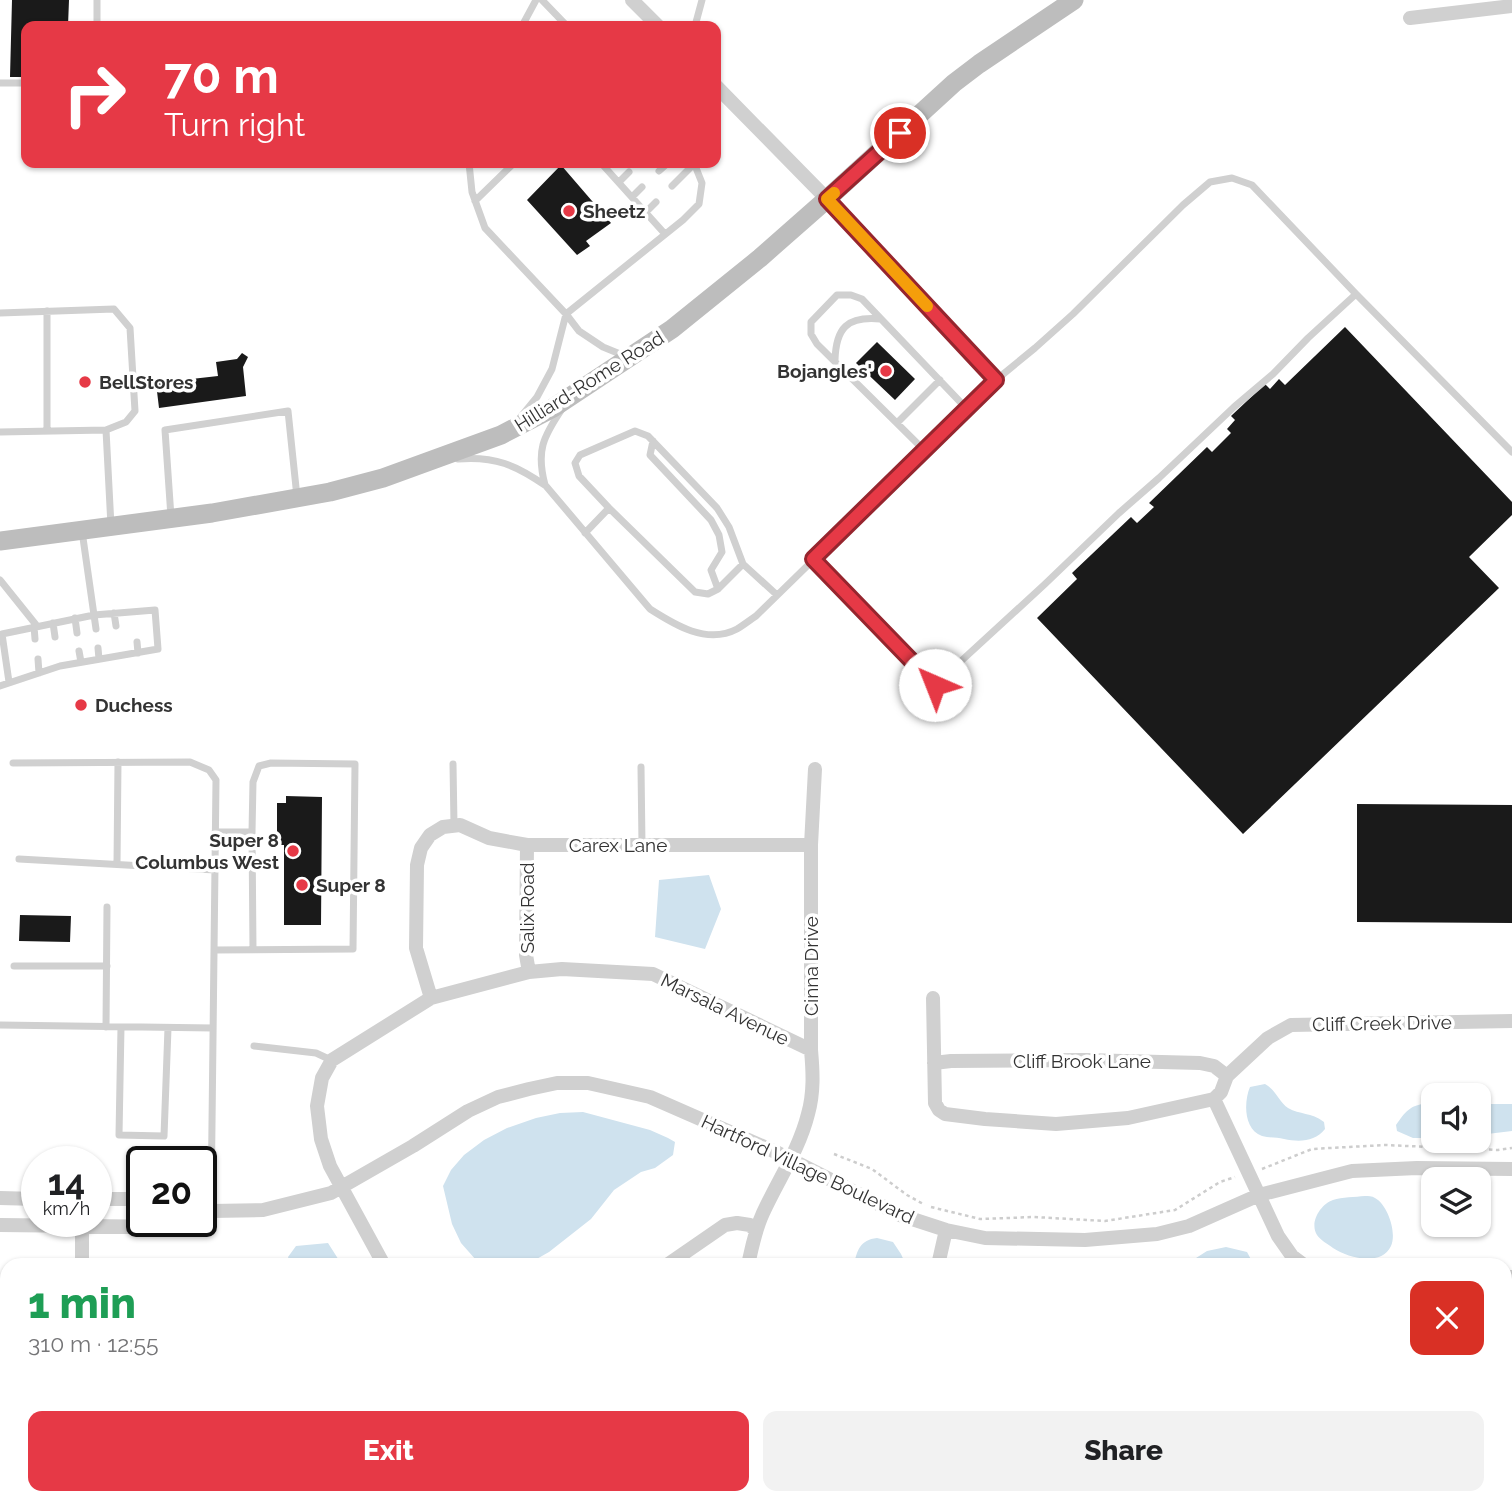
<!DOCTYPE html>
<meta charset="utf-8">
<style>
:root{--surface:#fff;--page:#f2f2f2;--text:#202124;--muted:#757577;--accent:#e63946}
body{margin:0;font-family:Raleway,sans-serif;background:var(--page);color:var(--text);height:100vh;display:flex;flex-direction:column;font-size:26px;white-space:nowrap}
*{box-sizing:border-box;margin:0}
p{font-size:23px;color:var(--muted)}
.icon{flex:none;width:38px;height:38px;fill:none;stroke:currentColor;stroke-width:2;stroke-linecap:round;stroke-linejoin:round}
.map{position:relative;flex:1;overflow:hidden}
.details{position:absolute;left:0px;top:1258px;width:1512px;height:247px;display:flex;flex-direction:column;background:var(--surface);border-radius:21px 21px 0 0;box-shadow:0 2px 5px #0004}
.details>*{flex:none}
.hud{position:absolute;left:21px;top:21px;width:700px;height:147px;border-radius:14px;box-shadow:0 2px 5px #0004;background:#e63946;color:#fff;overflow:hidden}
.tools{position:absolute;left:1421px;top:1083px;display:grid;gap:14px}
.tools a{display:grid;place-items:center;width:70px;height:70px;border-radius:14px;background:var(--surface);box-shadow:0 2px 5px #0004;font-size:35px}
.speed{position:absolute;left:21px;top:1146px;display:flex;gap:14px;font-size:35px;font-weight:700;text-align:center}
.speed>*{display:grid;place-content:center;width:91px;height:91px;border-radius:50%;background:var(--surface);box-shadow:0 2px 5px #0004;line-height:1}
.speed small{font-size:18px;font-weight:400}
.speed .limit{border:4px solid #111;border-radius:10px;background:#fff;color:#111}
.pin{position:absolute;display:grid;place-items:center;width:60px;height:60px;color:#fff;margin:-30px;border:4px solid #fff;border-radius:50%;box-shadow:0 2px 7px #0007}
.me{position:absolute;width:77px;margin:-38px;rotate:316deg;stroke-linejoin:round;filter:drop-shadow(0 0 5px #0008)}
.turn{display:flex;align-items:center;gap:24px;height:147px;padding:0 28px;font-size:32px}
.turn .icon{width:91px;height:91px;stroke-width:2.5}
.turn b{display:block;font-size:49px;line-height:60px}
.round{display:grid;place-items:center;flex:none;width:74px;height:74px;border-radius:14px;background:var(--page)}
.overview{display:flex;align-items:center;justify-content:space-between;height:119px;padding:0 28px}
h1{font-size:42px;font-weight:800;line-height:52px;color:#1e9e55}
.primary-button{display:flex;gap:14px;margin-top:auto;padding:14px 28px}
.primary-button a{flex:1;height:80px;border-radius:14px;background:var(--accent);color:#fff;font-size:28px;font-weight:800;line-height:80px;text-align:center}
.primary-button a+a{background:var(--page);color:var(--text)}
.map>svg:first-child{display:block}
</style>
<div class="map">
<svg width="1512" height="1504" viewBox="0 0 1512 1504">
<rect width="100%" height="100%" fill="#fff"/>
<path fill="#cfe2ee" d="M709 875 721 909 705 949 655 937 659 880Z
M1265 1084C1276 1090 1279 1102 1288 1108 1300 1115 1311 1112 1324 1122L1325 1129C1315 1142 1299 1142 1284 1139 1277 1137 1269 1138 1262 1136 1243 1129 1244 1101 1250 1087Z
M1427 1103 1433 1104V1138H1413L1397 1131 1396 1125C1406 1111 1409 1106 1427 1103Z
M1479 1104H1512V1131L1479 1135Z
M583 1112 650 1130 668 1138 675 1142 673 1155 655 1168 641 1172 614 1190 591 1219 549 1252 526 1265H483L476 1260 461 1243 452 1224 443 1186 451 1170 464 1155 484 1140 507 1128 536 1118 560 1113Z
M1365 1196C1368 1196 1372 1196 1375 1198 1388 1205 1397 1233 1391 1246 1381 1267 1348 1258 1333 1248 1328 1244 1320 1240 1317 1235 1309 1222 1321 1204 1333 1200 1342 1197 1355 1197 1365 1196Z
M877 1238 893 1242 901 1254 906 1265H854C857 1250 860 1240 877 1238Z
M328 1243 342 1265H291L288 1257 296 1246Z
M1226 1247 1247 1252 1254 1265H1185L1207 1251Z"/>
<path fill="#1a1a1a" d="M12 0H69L68 26H26V77H10Z
M561 165 611 223 586 241 590 246 577 255 527 200Z
M1345 327 1512 502V515L1469 557 1499 588 1243 834 1037 618 1077 579 1072 573 1131 517 1137 523 1154 507 1149 503 1207 447 1212 452 1231 433 1227 429 1235 420 1231 416 1265 384 1270 389 1279 379 1285 385Z
M877 342 915 379 895 400 856 363Z
M242 353 248 357 243 367 246 396 159 408 156 383 218 376 216 362 237 359Z
M286 796 322 797 321 925H284V845H277V803H286Z
M1357 804 1512 805V923L1357 922Z
M20 915 71 916 70 942 19 941Z"/>
<g fill="none" stroke-linecap="round" stroke-linejoin="round">
<path stroke="#cdcdcd" stroke-width="2.5" stroke-dasharray="3.5 3.5" stroke-linecap="butt" d="M834 1154 872 1169 907 1195 925 1205
M1262 1169 1312 1149 1385 1145 1498 1150 1512 1148
M931 1207 980 1219 1034 1217 1105 1221 1175 1210 1220 1182 1235 1177
M1505 1494H1512
M112 1498V1504"/>
<path stroke="#d0d0d0" stroke-width="7" d="M542 0 567 26
M97 26V0
M522 26 536 0
M695 26 702 0
M0 83H26
M469 163 472 192 485 228 566 314 683 220 699 204 702 183 694 163
M601 163 665 234
M659 171 668 163
M619 182 629 172
M672 186 695 163
M632 197 642 187
M475 201 514 163
M829 201 996 380
M646 212 656 202
M47 311V431
M0 313 114 309 130 328 135 411 126 422 106 430
M835 360C836 328 847 316 880 319
M519 419 537 397 552 369 566 314 579 331 603 347 625 356
M897 423 940 380
M0 432 106 430 111 526
M653 441 650 455 711 520 719 535 722 552 711 570 718 589
M924 450 817 344 811 334V322L837 295H851L862 299 966 408
M458 459C495 456 516 465 546 486L650 609C675 625 707 645 737 629 744 625 750 620 756 616L888 487 966 408 996 380 1035 348 1073 314 1183 205 1210 182 1232 178 1252 185 1356 294 1512 452
M545 485C536 451 543 437 562 409
M171 517 165 430 288 411 297 497
M82 531 96 629
M585 533 609 508
M813 559 935 685 1045 584 1119 513 1159 478 1234 407 1273 374 1308 338 1356 294
M743 564 718 589 708 594 695 592 609 508 579 476 575 463 580 455 635 431 648 436 717 508 729 527 743 564 777 595
M0 580 37 626
M114 613 116 626
M75 618 77 633
M53 623 55 637
M34 626 35 639
M137 642 138 653
M98 648 99 659
M79 651 81 662
M38 659 39 673
M0 686 60 666 158 649 155 610 94 615 2 634 9 682
M13 763 190 762 209 770 216 780 211 1210
M453 764 454 825
M641 767 642 845
M252 832 253 950
M19 859 215 870
M117 864 118 762
M214 950 353 949 355 764 271 763 259 766 253 782 252 832H215
M14 966H107
M0 1025 213 1028
M106 1027 107 907
M121 1027 119 1135 164 1136 168 1028
M254 1046 316 1053 331 1060"/>
<path stroke="#d0d0d0" stroke-width="14" d="M632 0 658 26
M1410 18 1512 6
M716 86 827 199
M527 845 526 955 529 972
M431 998 416 948 417 865 421 848 430 835 443 827 460 825 489 838 527 845H811
M933 998 935 1103 939 1110 945 1114 985 1119 1056 1124 1128 1118 1214 1099 1221 1092 1227 1076 1268 1038 1291 1025 1512 1021
M934 1063 951 1061 1085 1060 1200 1063 1214 1066 1227 1076
M1214 1099 1278 1236 1292 1256 1304 1265
M0 1198 37 1199
M96 1199H142
M201 1206 211 1211 263 1210 331 1193 413 1146 468 1111 498 1097 529 1089 557 1083H588L650 1097 778 1153 900 1215 946 1230 985 1238 1085 1240 1157 1234 1189 1226 1259 1195 1352 1171 1417 1168 1512 1169
M0 1225 174 1227 189 1226 196 1222
M82 1227V1265
M384 1265 330 1166 321 1139 317 1106 322 1078 332 1060 431 998 529 972 562 969 653 974 811 1050
M667 1265 725 1225 737 1223 750 1225 756 1231
M748 1265C752 1247 755 1230 763 1213 778 1180 799 1150 808 1114 814 1093 813 1072 811 1050V845L815 769
M938 1265 946 1230
M1505 1277H1512
M1505 1381 1512 1380"/>
<path stroke="#bdbdbd" stroke-width="19" d="M0 541 212 513 330 492 383 478 501 435 553 408 672 329 760 258 827 199 954 83 979 64 1074 0"/>
</g>
<g fill="none" stroke-linecap="round" stroke-linejoin="round">
<defs>
<path id="route" d="M900 133 827 199 996 380 813 559 935 685"/>
</defs>
<use href="#route" stroke="#96252e" stroke-width="18"/>
<use href="#route" stroke="#e63946" stroke-width="12"/>
<path stroke="#f59e0b" stroke-width="12" d="M834 193 827 199 927 306"/>
</g>
<g fill="#e63946" stroke="#fff" stroke-width="2.5">
<circle cx="569" cy="211" r="7"/>
<circle cx="886" cy="371" r="7"/>
<circle cx="85" cy="382" r="7"/>
<circle cx="81" cy="705" r="7"/>
<circle cx="293" cy="851" r="7"/>
<circle cx="302" cy="885" r="7"/>
</g>
<g text-anchor="middle" stroke-width="7" stroke-linejoin="round" paint-order="stroke">
<g font-size="19" font-weight="bold" fill="#333" stroke="#fff" text-anchor="start">
<text x="583" y="218">Sheetz</text>
<text x="872" y="378" text-anchor="end">Bojangles'</text>
<text x="99" y="389">BellStores</text>
<text x="95" y="712">Duchess</text>
<text x="279" y="847" text-anchor="end">Super 8<tspan x="279" dy="22">Columbus West</tspan></text>
<text x="316" y="892">Super 8</text>
</g>
<g font-size="19" fill="#333" stroke="#fff">
<text transform="translate(589 381) rotate(-32)" y="7">Hilliard-Rome Road</text>
<text x="618" y="852">Carex Lane</text>
<text transform="translate(527 908) rotate(-90)" y="7">Salix Road</text>
<text transform="translate(811 966) rotate(-90)" y="7">Cinna Drive</text>
<text transform="translate(725 1009) rotate(26)" y="7">Marsala Avenue</text>
<text transform="translate(1382 1023) rotate(-1)" y="7">Cliff Creek Drive</text>
<text x="1082" y="1068">Cliff Brook Lane</text>
<text transform="translate(808 1169) rotate(25)" y="7">Hartford Village Boulevard</text>
</g>
</g>
</svg>
<div class="tools">
<a><svg class="icon" aria-label="sound" viewBox="0 0 24 24"><path d="M4 9h4l5-4v14l-5-4H4zM17 9q2 3 0 6"/></svg></a>
<a><svg class="icon" aria-label="layers" viewBox="0 0 24 24"><path d="M12 4l9 5-9 5-9-5zM3 14l9 5 9-5"/></svg></a>
</div>
<div class="speed"><div>14<small>km/h</small></div><div class="limit">20</div></div>
<div class="pin" style="left:900px;top:133px;background:#d93025"><svg class="icon" aria-label="arrive" viewBox="0 0 24 24"><path d="M6 21V4h12l-3 4 3 4H6"/></svg></div>
<svg class="me" style="left:935px;top:685px" viewBox="-20 -20 40 40"><circle r="19" fill="#fff"/><path d="M0-13L10 11 0 6-10 11z" fill="#e63946"/></svg>
<div class="hud">
<div class="turn"><svg class="icon" aria-label="right" viewBox="0 0 24 24"><path d="M7 20v-9h11M14 6l5 5-5 5"/></svg><div><b>70 m</b>Turn right</div></div>
</div>
<section class="details">
<div class="overview"><div><h1>1 min</h1><p>310 m · 12:55</p></div><a class="round" style="background:#d93025;color:#fff"><svg class="icon" aria-label="close" viewBox="0 0 24 24"><path d="M6 6l12 12M18 6L6 18"/></svg></a></div>
<div class="primary-button"><a>Exit</a><a>Share</a></div>
</section>
</div>
